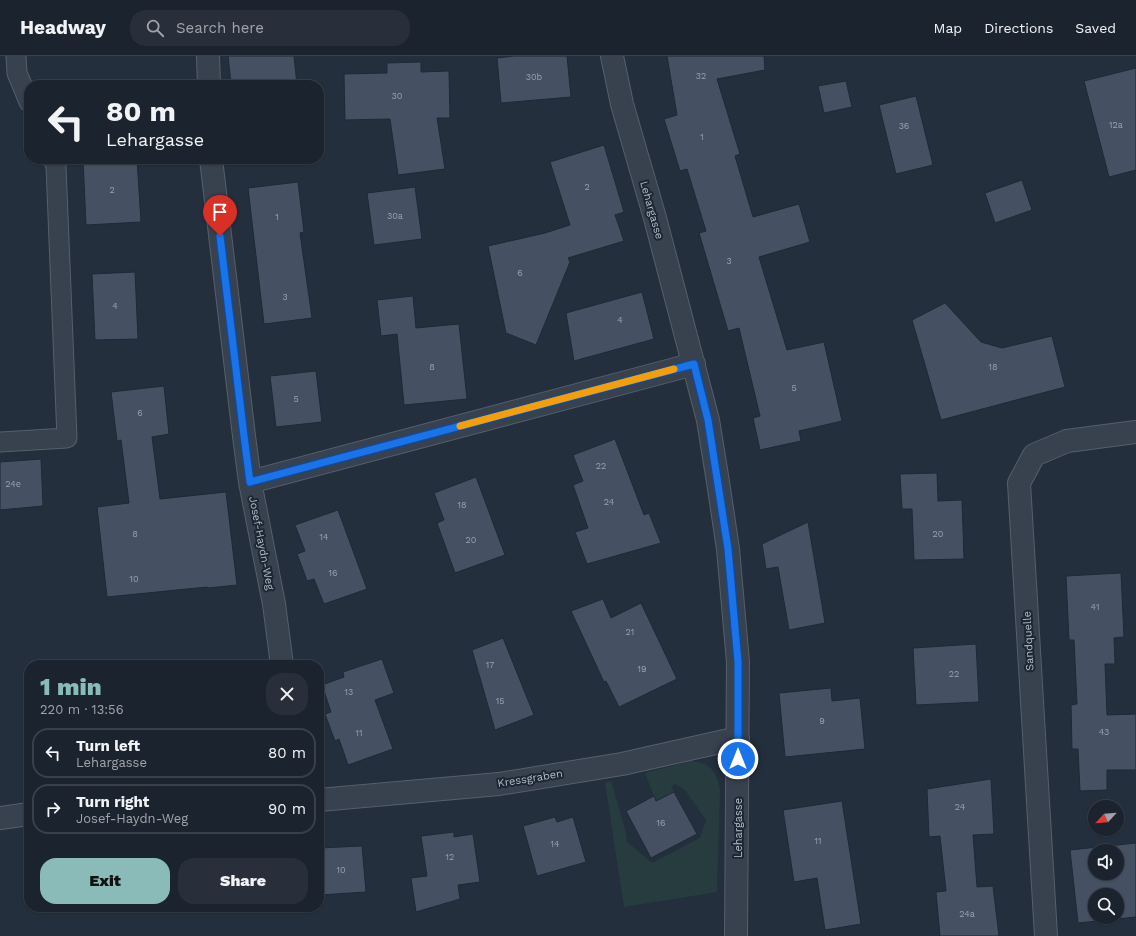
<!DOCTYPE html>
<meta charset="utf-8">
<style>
:root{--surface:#1b232e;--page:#282f3a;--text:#f1f3f6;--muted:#a0a4aa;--line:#39404a;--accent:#8bbbb9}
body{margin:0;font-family:"Work Sans",sans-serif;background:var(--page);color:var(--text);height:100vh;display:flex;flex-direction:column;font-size:15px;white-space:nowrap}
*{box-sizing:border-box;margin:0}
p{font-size:13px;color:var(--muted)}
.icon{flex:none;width:22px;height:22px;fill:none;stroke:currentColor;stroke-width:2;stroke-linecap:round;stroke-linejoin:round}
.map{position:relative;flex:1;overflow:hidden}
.drawer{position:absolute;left:24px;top:604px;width:300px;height:252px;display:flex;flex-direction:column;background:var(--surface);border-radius:16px;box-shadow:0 1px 3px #0004,0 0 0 1px var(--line)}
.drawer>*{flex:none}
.guide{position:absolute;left:24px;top:24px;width:300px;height:84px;border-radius:16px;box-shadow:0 1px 3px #0004,0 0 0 1px var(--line);background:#1b232e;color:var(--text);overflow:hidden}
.needle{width:26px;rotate:244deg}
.tools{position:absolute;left:1088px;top:744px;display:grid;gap:8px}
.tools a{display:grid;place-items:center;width:36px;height:36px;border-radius:50%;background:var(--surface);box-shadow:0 1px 3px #0004,0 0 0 1px var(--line);font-size:20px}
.pin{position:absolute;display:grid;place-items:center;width:34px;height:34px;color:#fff;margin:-41px -17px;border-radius:50% 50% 50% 0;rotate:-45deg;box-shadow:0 0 4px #0007}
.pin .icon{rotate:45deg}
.me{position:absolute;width:44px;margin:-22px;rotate:0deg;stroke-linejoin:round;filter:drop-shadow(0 0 3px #0008)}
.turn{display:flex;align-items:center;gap:14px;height:84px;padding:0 16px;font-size:18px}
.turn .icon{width:52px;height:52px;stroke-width:2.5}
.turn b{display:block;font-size:28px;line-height:34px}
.round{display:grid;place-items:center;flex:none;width:42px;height:42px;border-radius:16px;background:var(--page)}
.head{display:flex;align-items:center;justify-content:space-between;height:68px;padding:0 16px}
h1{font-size:24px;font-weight:800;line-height:30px;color:var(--accent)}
.action{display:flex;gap:8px;margin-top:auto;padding:8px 16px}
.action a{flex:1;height:46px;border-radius:16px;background:var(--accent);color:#111;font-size:16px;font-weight:800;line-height:46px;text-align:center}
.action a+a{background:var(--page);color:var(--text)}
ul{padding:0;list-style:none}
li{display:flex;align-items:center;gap:12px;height:50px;margin:0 8px 6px;padding:0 8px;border:2px solid var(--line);border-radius:16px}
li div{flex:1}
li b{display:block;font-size:15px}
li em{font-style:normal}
header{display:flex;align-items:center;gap:24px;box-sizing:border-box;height:56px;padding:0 20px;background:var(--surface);border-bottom:1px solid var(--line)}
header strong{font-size:19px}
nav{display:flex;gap:22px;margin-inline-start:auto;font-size:14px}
.search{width:280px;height:36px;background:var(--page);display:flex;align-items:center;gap:10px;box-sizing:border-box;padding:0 14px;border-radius:16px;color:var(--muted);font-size:15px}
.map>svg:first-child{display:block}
</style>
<header>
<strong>Headway</strong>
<div class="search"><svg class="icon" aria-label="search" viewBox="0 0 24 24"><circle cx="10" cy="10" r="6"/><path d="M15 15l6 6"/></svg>Search here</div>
<nav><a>Map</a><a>Directions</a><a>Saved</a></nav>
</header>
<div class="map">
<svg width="1136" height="880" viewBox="0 0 1136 880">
<rect width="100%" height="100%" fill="#242f3e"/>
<path fill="#263c3f" d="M691 705C711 707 717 716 720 734L717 836 624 851 605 727 611 725 626 777 627 786 652 807 700 782 706 764 685 734 676 728 671 730 674 736 656 745 645 717Z"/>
<path fill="#455162" stroke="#1f2835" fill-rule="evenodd" d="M228 0H294L297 29H237V27H231Z
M514 0H567L571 41 501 47 497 2Z
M667 0H764L765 14 717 23 740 98 735 100 753 161 799 148 810 186 759 201 787 294 824 286 842 365 799 375 801 385 760 394 753 362 760 360 739 272 728 275 699 177 706 175 687 113 680 115 664 63 677 59Z
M421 6V16L449 15 450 62H437L445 113 398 119 390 63 345 64 344 18 387 17V7Z
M1136 12V114L1109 121 1084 25Z
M846 25 852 51 824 57 818 30Z
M916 40 933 109 896 118 879 49Z
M604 89 624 156 615 159 624 185 568 202 570 206 536 289 506 277 488 190 545 177 570 169 550 106Z
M83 103H137L141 166 86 169Z
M1022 124 1032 154 995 167 985 137Z
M298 126 304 176 300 177 312 262 264 268 248 132Z
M415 131 422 183 374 189 367 137Z
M135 216 138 283 95 284 92 218Z
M642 236 654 283 574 305 566 257Z
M413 240 416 272 459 268 467 343 404 349 397 278 381 280 377 244Z
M945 247 981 286 1002 292 1052 280 1065 331 941 364 912 264Z
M316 315 322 366 276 371 270 320Z
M164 330 169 378 152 381 160 443 226 436 237 529 208 532 207 531 107 541 97 451 129 447 121 384 117 385 111 336Z
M615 383 644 459 649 457 661 487 587 508 575 476 588 472 573 429 583 425 573 399Z
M41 403 43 450 0 454V406Z
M937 417 938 445 962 444 964 503 914 504 912 453H902L900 418Z
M476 421 505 499 455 517 437 467 444 464 434 437Z
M338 454 367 533 324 548 314 523 307 525 302 511 297 498 305 495 295 469Z
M808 466 825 567 789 574 778 511 766 513 762 488Z
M1121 517 1124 581 1114 582 1115 608H1105L1107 659 1136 658V714H1107V734L1080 735 1078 693H1072L1071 649 1077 648 1074 584H1069L1066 520Z
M603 543 611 562 641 547 677 623 619 651 606 625 604 626 571 555Z
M503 582 534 659 495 674 472 594Z
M976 588 979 646 916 649 913 592Z
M382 603 394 637 375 644 393 693 348 709 339 683 335 685 325 658 331 656 322 629 344 621 343 616Z
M831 632 832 645 860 642 865 693 785 701 779 637Z
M991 723 994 778 973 779 977 831 993 830 999 880H940L936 836 946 835 940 780 929 781 927 733Z
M674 736 697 778 651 802 626 755 654 740 656 745Z
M842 745 861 868 825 874 817 822 794 826 783 754Z
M555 761 557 766 573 761 586 806 537 820 523 770Z
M454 776V781L473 778 480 826 458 829 460 843 416 856 411 822 427 820 421 780Z
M1136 787V861L1078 867 1070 794ZM1095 795H1117V817H1095ZM1095 839H1117V861H1095Z
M362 790 366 836 319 839V792Z"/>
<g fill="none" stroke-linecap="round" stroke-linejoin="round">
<defs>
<path id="service" d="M16 0 17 17 29 46
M0 386 67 382 56 110 53 103"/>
<path id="minor" d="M208 0 209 29
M612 0 622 48 655 162 708 364 718 426 728 493 738 606 736 880
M211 103 244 380 250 426 274 548 282 609
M250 426 694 308
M319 744 499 728 622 708 738 682
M0 762 29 758
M1046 880 1019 427 1034 399 1067 385 1136 376"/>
</defs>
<use href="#service" stroke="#565f6c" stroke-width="21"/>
<use href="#minor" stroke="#565f6c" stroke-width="24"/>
<use href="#service" stroke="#38414e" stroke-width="19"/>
<use href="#minor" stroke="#38414e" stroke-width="22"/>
</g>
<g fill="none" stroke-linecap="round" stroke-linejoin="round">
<defs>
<path id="route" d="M220 180 244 380 250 426 694 308 708 364 728 493 738 606V703"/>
</defs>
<use href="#route" stroke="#114b97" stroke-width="10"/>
<use href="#route" stroke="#1a73e8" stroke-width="7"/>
<path stroke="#f59e0b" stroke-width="7" d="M460 370 674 313"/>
</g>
<g text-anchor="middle" stroke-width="4" stroke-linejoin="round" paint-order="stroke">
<g font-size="9" fill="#98a1af">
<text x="701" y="23">32</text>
<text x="534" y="24">30b</text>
<text x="397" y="43">30</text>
<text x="1116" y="72">12a</text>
<text x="904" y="73">36</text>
<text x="702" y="84">1</text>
<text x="587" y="134">2</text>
<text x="112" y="137">2</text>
<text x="395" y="163">30a</text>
<text x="277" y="164">1</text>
<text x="729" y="208">3</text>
<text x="520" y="220">6</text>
<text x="285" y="244">3</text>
<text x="115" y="253">4</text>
<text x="620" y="267">4</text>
<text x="432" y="314">8</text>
<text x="993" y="314">18</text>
<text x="794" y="335">5</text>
<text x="296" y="346">5</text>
<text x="140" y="360">6</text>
<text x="601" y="413">22</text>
<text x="13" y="431">24e</text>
<text x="609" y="449">24</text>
<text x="462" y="452">18</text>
<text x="135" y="481">8</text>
<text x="938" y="481">20</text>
<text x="324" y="484">14</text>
<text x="471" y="487">20</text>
<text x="333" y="520">16</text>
<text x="134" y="526">10</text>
<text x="1095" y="554">41</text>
<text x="630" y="579">21</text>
<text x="490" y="612">17</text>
<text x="642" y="616">19</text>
<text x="954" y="621">22</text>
<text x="349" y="639">13</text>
<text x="500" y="648">15</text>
<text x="822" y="668">9</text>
<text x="1104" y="679">43</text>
<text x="359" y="680">11</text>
<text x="960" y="754">24</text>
<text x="661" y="770">16</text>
<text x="818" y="788">11</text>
<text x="555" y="791">14</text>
<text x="450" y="804">12</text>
<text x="341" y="817">10</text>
<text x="967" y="861">24a</text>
</g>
<g font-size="11" fill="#b4bcc9" stroke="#1d2633">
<text transform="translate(652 154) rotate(74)" y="4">Lehargasse</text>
<text transform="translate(262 487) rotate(79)" y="4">Josef-Haydn-Weg</text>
<text transform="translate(1028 585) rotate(-93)" y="4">Sandquelle</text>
<text transform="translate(530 722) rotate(-9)" y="4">Kressgraben</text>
<text transform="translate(738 772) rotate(-90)" y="4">Lehargasse</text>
</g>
</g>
</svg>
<div class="tools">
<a><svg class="needle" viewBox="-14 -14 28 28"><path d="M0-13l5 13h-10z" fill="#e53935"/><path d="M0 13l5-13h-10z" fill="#a0a4aa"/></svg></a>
<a><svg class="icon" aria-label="sound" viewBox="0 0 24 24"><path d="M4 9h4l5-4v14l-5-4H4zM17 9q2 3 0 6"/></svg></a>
<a><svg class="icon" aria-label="search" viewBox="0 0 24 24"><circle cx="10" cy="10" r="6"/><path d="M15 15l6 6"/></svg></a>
</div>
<div class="pin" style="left:220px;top:180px;background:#d93025"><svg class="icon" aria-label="arrive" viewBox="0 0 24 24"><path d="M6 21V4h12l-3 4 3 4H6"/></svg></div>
<svg class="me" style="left:738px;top:703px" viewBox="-20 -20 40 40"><circle r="17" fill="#1a73e8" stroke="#fff" stroke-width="3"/><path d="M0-11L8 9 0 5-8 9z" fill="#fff"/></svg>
<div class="guide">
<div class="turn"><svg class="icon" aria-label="left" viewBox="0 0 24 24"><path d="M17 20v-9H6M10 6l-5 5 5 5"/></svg><div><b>80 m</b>Lehargasse</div></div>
</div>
<section class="drawer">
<div class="head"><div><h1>1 min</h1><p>220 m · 13:56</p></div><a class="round"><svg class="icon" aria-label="close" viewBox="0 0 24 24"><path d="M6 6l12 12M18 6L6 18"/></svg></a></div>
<ul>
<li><svg class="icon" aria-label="left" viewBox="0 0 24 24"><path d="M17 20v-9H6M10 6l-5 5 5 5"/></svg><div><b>Turn left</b><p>Lehargasse</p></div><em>80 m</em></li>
<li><svg class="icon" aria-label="right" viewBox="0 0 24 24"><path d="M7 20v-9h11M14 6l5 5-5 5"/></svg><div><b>Turn right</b><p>Josef-Haydn-Weg</p></div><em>90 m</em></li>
</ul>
<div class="action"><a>Exit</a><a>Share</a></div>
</section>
</div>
